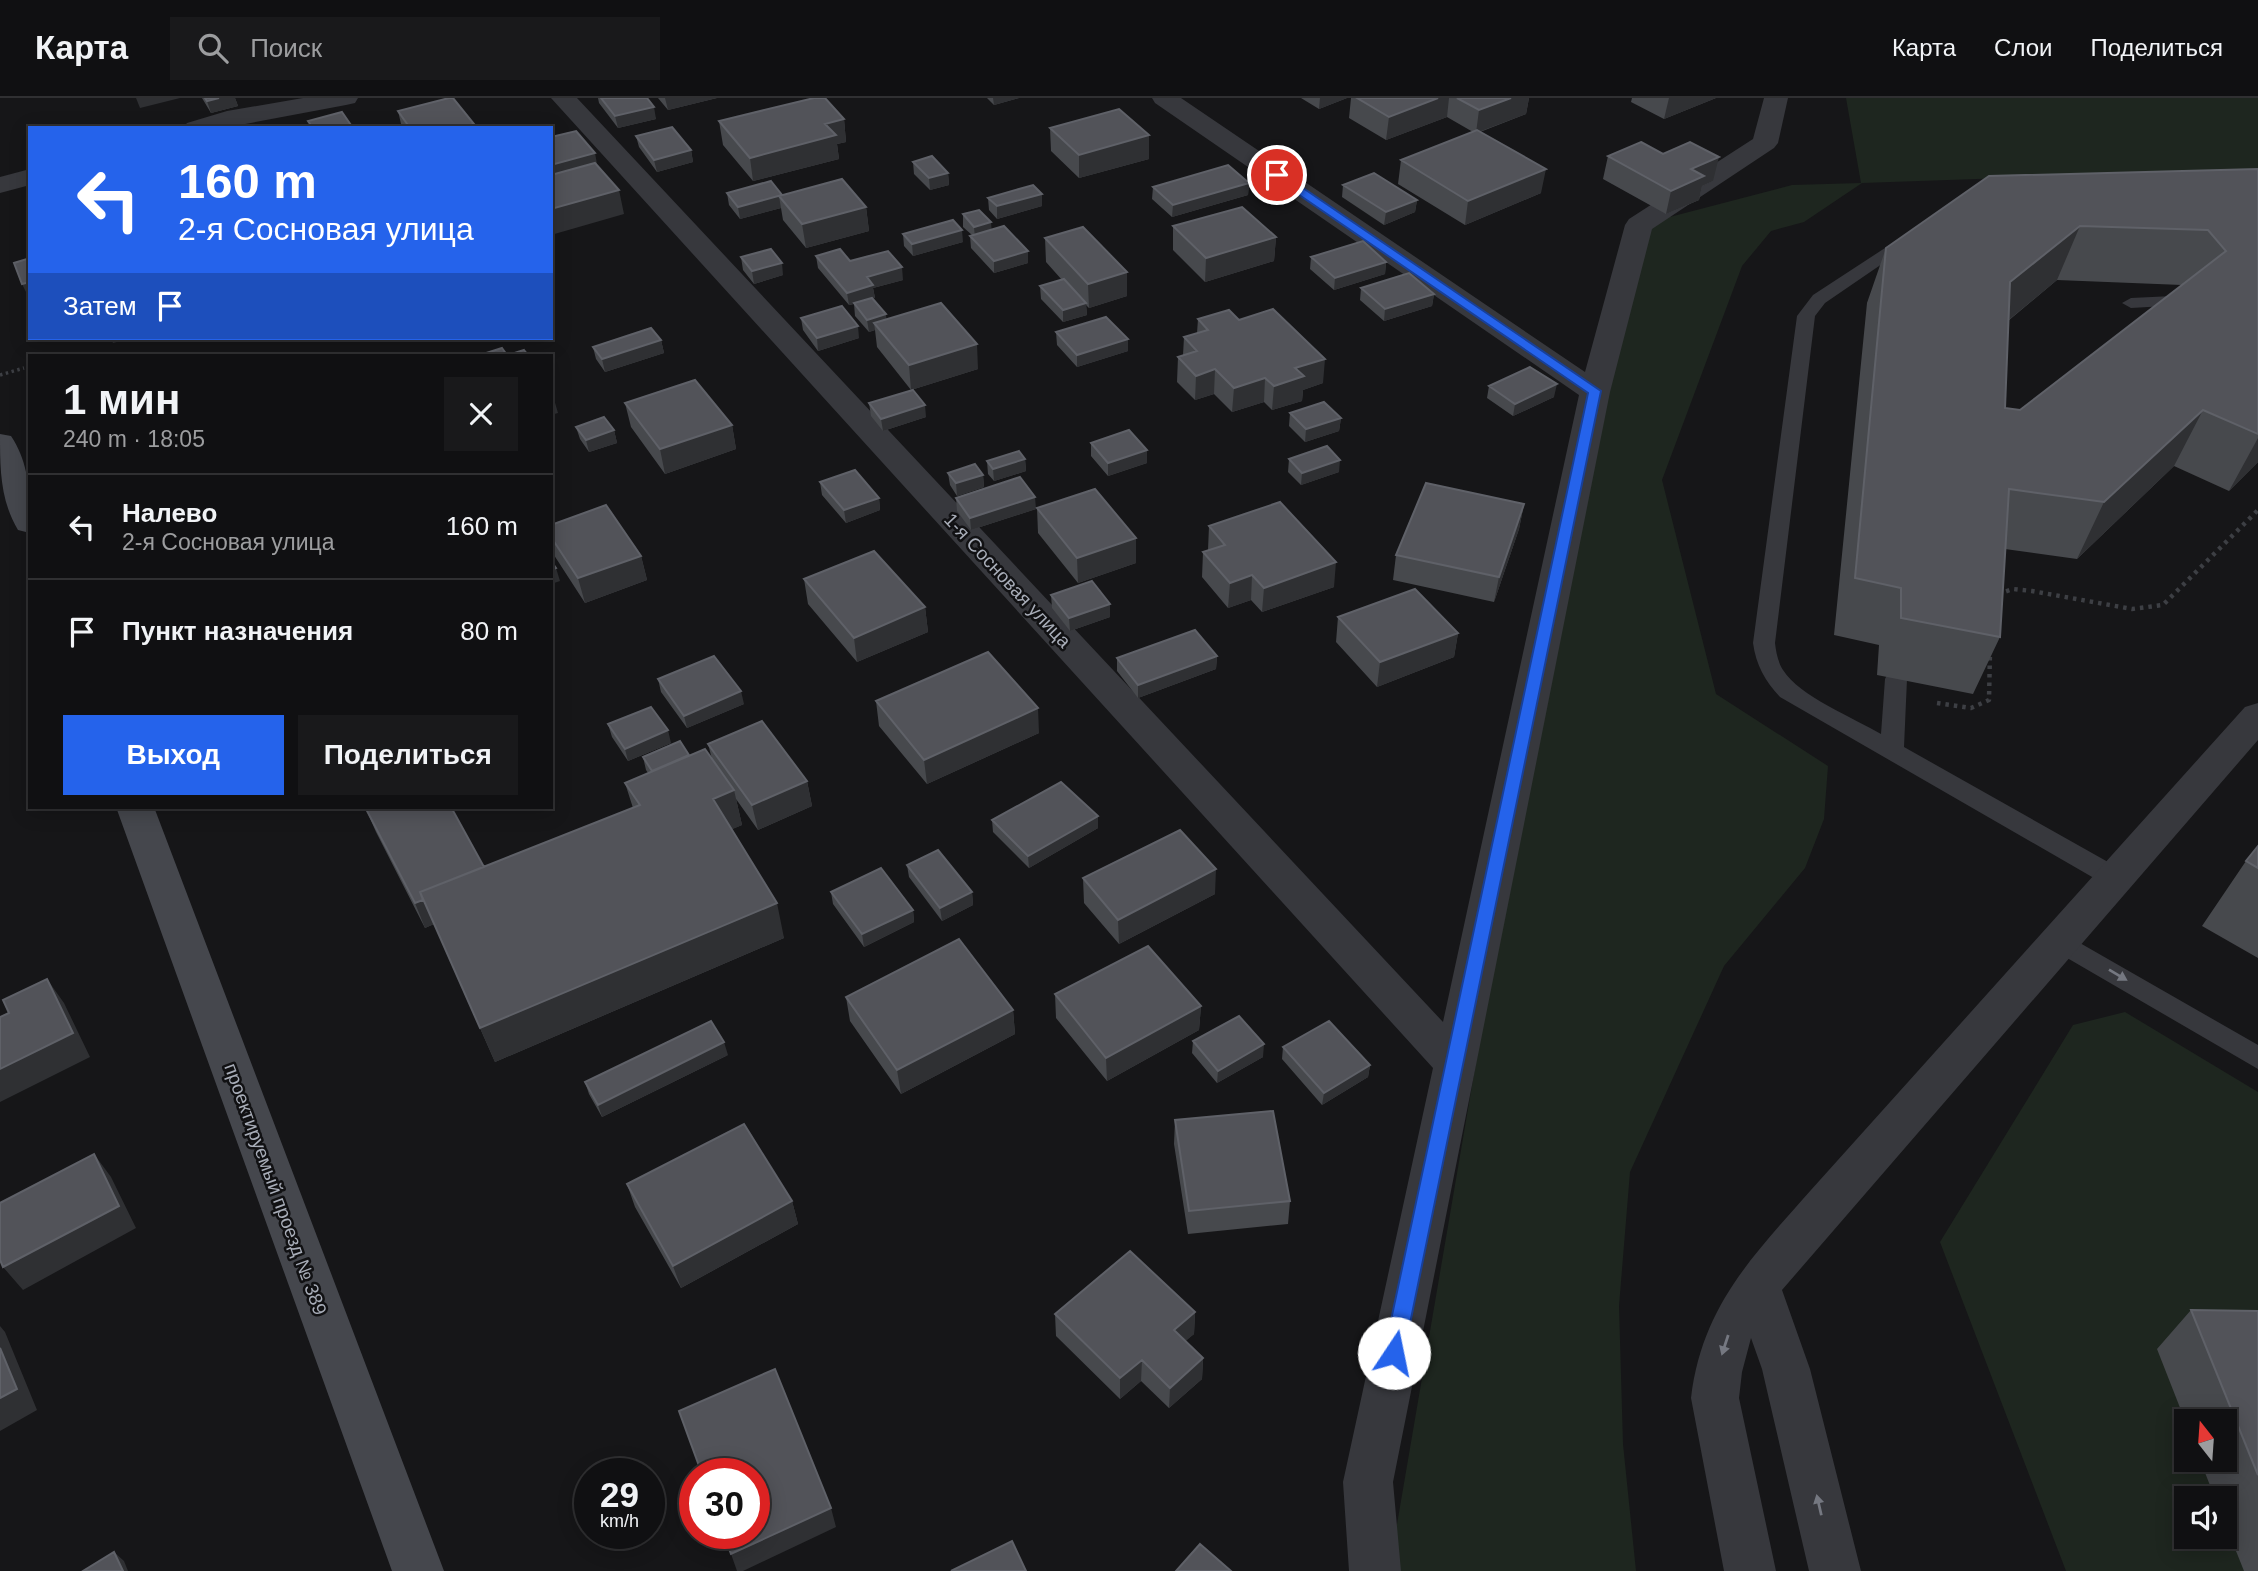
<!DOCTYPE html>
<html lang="ru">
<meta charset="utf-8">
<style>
:root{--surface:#101012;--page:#19191b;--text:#f1f3f6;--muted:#9c9d9f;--line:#303032;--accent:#2563eb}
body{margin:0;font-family:Arial,sans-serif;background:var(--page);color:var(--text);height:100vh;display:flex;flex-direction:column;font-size:26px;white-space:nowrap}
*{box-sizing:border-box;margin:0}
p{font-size:23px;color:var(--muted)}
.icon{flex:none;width:38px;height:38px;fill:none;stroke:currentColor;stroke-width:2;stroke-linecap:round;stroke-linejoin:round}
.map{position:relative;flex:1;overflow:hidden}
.panel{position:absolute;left:28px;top:256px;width:525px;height:455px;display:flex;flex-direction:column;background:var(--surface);border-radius:0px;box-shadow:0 4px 18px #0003,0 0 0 2px var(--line)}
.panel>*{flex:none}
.hud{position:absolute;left:28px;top:28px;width:525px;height:214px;border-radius:0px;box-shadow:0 4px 18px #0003,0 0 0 2px var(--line);background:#2563eb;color:#fff;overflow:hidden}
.needle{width:46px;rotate:343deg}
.tools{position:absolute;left:2174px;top:1311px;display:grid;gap:14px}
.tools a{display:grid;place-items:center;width:63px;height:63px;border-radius:0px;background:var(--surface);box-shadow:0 4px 18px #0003,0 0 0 2px var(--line);font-size:35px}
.speed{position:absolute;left:574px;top:1360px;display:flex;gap:14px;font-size:35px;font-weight:700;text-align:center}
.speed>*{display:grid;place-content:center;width:91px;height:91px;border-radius:50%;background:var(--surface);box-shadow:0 4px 18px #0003,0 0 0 2px var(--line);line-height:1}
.speed small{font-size:18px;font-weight:400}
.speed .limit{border:10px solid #d22;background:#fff;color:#111}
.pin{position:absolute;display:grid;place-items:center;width:60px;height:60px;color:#fff;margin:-30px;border:4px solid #fff;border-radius:50%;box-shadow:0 2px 7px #0007}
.me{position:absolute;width:77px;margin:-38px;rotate:11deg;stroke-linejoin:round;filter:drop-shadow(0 0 5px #0008)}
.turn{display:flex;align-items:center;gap:24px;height:147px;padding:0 35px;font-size:32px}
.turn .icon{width:91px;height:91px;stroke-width:2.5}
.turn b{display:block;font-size:49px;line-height:60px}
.then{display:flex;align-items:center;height:66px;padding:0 35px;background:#0003;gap:14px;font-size:26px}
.round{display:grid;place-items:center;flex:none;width:74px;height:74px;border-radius:0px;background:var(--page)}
.head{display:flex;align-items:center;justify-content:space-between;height:119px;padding:0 35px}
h1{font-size:42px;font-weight:700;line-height:52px}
.cta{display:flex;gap:14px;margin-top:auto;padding:14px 35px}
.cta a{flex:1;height:80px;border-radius:0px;background:var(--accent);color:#fff;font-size:28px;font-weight:700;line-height:80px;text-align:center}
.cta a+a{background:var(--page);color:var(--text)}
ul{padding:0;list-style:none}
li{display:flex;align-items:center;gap:21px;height:105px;padding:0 35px;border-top:2px solid var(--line)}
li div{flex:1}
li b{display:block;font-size:26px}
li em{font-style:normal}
header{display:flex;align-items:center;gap:42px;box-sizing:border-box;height:98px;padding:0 35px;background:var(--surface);border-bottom:2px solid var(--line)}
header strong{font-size:33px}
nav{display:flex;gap:38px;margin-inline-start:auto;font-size:24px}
.search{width:490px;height:63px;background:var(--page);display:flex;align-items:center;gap:18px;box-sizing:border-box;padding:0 24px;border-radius:0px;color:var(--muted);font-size:26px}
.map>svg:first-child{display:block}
</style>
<header>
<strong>Карта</strong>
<div class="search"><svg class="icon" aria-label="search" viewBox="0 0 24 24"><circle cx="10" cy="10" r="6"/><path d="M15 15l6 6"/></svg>Поиск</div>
<nav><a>Карта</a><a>Слои</a><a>Поделиться</a></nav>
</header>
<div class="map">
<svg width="2258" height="1473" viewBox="0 0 2258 1473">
<rect width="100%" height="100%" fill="#161618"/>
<path fill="#1e261f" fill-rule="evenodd" d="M1846 0H2258V71L1862 85 1804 124 1771 133 1742 168 1662 382 1716 596 1828 668 1824 721 1805 770 1724 868 1630 1074 1619 1208 1623 1346 1636 1473H1389L1585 327 1639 127 1792 87 1861 85Z
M2125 914 2258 994V1473H2066L1940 1144 2073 927ZM2186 1323H2224V1362H2186ZM2186 1400H2224V1438H2186Z"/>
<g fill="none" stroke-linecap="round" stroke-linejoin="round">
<path stroke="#3d3f44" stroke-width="3.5" stroke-dasharray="2.5 3.5" stroke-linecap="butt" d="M0 277 24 270"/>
<path stroke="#3d3f44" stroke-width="4.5" stroke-dasharray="3.5 5" stroke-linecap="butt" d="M1998 496 2013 491 2032 493 2132 511 2163 507 2258 412
M1937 605 1971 610 1989 602 1990 554"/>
<path fill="#37383d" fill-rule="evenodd" d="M1911 133 1917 134 1920 138 1917 142 1825 205 1815 218 1775 545C1776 554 1778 564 1783 572 1799 598 1854 620 1881 636L1885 581 1888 575 1896 573 1904 575 1907 581 1904 649 2124 773 2128 780 2124 787 2115 789 2106 787 1780 599C1765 583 1756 567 1753 545L1797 218 1813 197Z
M2194 197 2203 202 2200 206 2131 210 2122 205 2131 200Z
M2059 833 2258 947V971L2050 850 2046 843 2050 836Z"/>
<path fill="#37383d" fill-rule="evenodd" d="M303 0H358L355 5 346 7 224 30H183L187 25 227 13Z
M551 0H577L1443 924 1579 297 1155 5 1152 0H1181L1585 274 1625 127 1629 121 1753 41 1764 0H1788L1778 45 1774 50 1652 131 1610 294 1393 1384 1401 1473H1349L1343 1384 1433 970Z
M30 71V87L0 95V79Z
M2258 605V642L1782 1192 1810 1271 1861 1473H1809L1762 1271 1751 1240 1742 1274 1739 1300 1776 1473H1724L1691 1300C1702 1208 1753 1158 1811 1092L2245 609Z"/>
<path fill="#45474d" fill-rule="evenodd" d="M0 336 11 338C31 368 30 401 30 435L18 432C0 402 0 370 0 336Z
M116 709H154L444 1473H392Z"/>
</g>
<path fill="#47494d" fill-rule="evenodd" d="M202 0H235L238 8 211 15Z
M598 0H647L656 21 618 30 599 5Z
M658 0H717L668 12Z
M987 0H1019L994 7Z
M1301 0H1347L1319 11Z
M1351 0H1529L1526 16 1480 34 1541 95 1465 127 1398 86 1401 62 1473 34 1447 19 1386 42 1349 20Z
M1632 0H1716L1664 21 1631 4Z
M398 13 475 30H402Z
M844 21 846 44 837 46 839 61 753 83 723 47 719 23Z
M1050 30 1149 61 1079 80 1051 53Z
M636 38 691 52 693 64 657 74 639 49Z
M1608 58 1713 83 1702 88 1699 102 1666 116 1603 81Z
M913 64 948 75 949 87 930 92 914 76Z
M2258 71V364L2229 393 2174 368 2077 461 2005 451 2000 539 1973 596 1877 577 1879 547 1834 537 1867 205 1886 150ZM2057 182 2182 187 2020 312 2005 310 2008 223Z
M1249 85 1248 97 1172 119 1152 101 1153 89Z
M1343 87 1417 102 1415 114 1384 127 1342 99Z
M727 95 782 97 866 109 869 133 806 150 783 122 781 110 740 121 729 107Z
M1042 96V108L997 121 989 112 988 100Z
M963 116 991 124V132L1028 165 994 175 971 150 970 138 972 137 963 129Z
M1173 128 1276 139 1274 163 1205 184 1173 152Z
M903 136 963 144 913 158 904 148Z
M1045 140 1127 198 1089 210 1086 207 1087 217 1063 224 1041 201 1040 188 1062 182 1046 164Z
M816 158 850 163 903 182 873 190 875 200H873L886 216V221L978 271 911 292 877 249 875 232 869 234 855 218 854 206 849 207 818 170Z
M741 159 783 177 754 186 743 172Z
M1311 159 1386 164 1385 176 1334 192 1310 171Z
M1361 190 1434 196 1432 208 1384 223 1360 202Z
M801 220 859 240 818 253 803 232Z
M1198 221 1239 222 1323 285 1303 292 1302 303 1272 312 1264 304 1232 314 1214 296 1195 302 1177 284 1178 259 1183 257 1184 239 1197 235Z
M1056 234 1128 253 1077 269 1057 247Z
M661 242 664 255 605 274 596 261 593 249Z
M1489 288 1554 299 1513 318 1487 300Z
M625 305 732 327 736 351 665 376 631 329Z
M869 305 926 319 883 333 871 318Z
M1290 315 1341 320 1339 333 1305 344 1289 328Z
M576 329 614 332 617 345 589 354 580 341Z
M1091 345 1147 365 1108 378 1091 358Z
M1025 361 1026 373 994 383 988 376 987 363Z
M1289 361 1339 374 1301 387 1288 374Z
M948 375 983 377 984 389 957 398 950 387Z
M820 384 879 400 880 412 846 425 822 397Z
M956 400 1036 411 971 432 957 413Z
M1524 406 1519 431 1494 504 1393 482 1396 457Z
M1037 410 1136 465 1078 485 1038 435Z
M551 427 641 458 647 482 585 505 552 454Z
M1209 428 1334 489 1262 514 1251 502 1228 510 1202 479 1203 454 1208 452Z
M804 481 925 509 928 534 857 564 808 506Z
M1051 497 1110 519 1070 533 1052 510Z
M1338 519 1458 535 1454 559 1377 589 1336 544Z
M1217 558 1216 571 1138 600 1117 573V560Z
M658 581 744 606 687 630 661 594Z
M876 603 1039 635 927 686 879 628Z
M608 626 671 645 628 663 612 639Z
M708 646 807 683 812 708 758 732 736 701 742 727 732 731 784 840 495 964 434 826 425 830 376 734 365 709 484 769 633 710 625 685 648 675 646 672 643 659 689 657 712 661Z
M1098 718V730L1029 770 993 734 992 722Z
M2258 748V860L2202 828 2246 763Z
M907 767 972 794 973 807 942 823 909 779Z
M1083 780 1215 796 1119 846 1084 805Z
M831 794 913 812 914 824 864 849 833 806Z
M1055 896 1201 908 1199 932 1107 983 1056 920Z
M846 899 1013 912 1015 936 901 996 850 923Z
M1193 943 1263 959 1217 985 1192 955Z
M1283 949 1370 967 1368 979 1322 1007 1282 961Z
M728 957 602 1019 589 996 585 984Z
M1175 1022 1290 1103 1288 1126 1188 1136 1174 1046Z
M627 1086 792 1103 798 1126 681 1190 635 1109Z
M2191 1212 2258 1213V1473H2244L2224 1423V1400H2215L2200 1362H2224V1323H2186V1325L2157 1251Z
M1195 1214 1194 1236 1185 1243 1203 1260 1202 1281 1169 1310 1141 1283 1120 1301 1056 1238 1055 1216Z"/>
<path fill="#2f3033" d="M136 0H180L140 10Z
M219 0H235L238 8 211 15 207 3Z
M665 0H717L668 12Z
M993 0H1019L994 7Z
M1320 0H1347L1319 11Z
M1438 0H1449L1447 19 1386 42 1389 19Z
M1511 0H1529L1526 16 1476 35 1479 12Z
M1669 0H1716L1664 21Z
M654 9 656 21 618 30 615 18Z
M844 21 846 44 837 46 839 61 753 83 750 60 825 26Z
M474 26 475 30H461Z
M1149 37V61L1079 80V57Z
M691 52 693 64 657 74 654 62Z
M595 55 597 66 554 79 551 67Z
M1719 59 1713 83 1702 88 1699 102 1666 116 1671 93 1691 71Z
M1546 71 1541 95 1465 127 1468 103Z
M948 75 949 87 930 92 929 80Z
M1249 85 1248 97 1172 119 1173 107Z
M619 92 624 116 551 137V111Z
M1042 96V108L997 121V108Z
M779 98 781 110 740 121 738 109Z
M1417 102 1415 114 1384 127 1386 114Z
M866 109 869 133 806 150 802 126Z
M991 124 992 136 975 141 974 129Z
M2080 128 2057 182 1988 239 2010 184Z
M962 132 963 144 913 158 912 146Z
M1276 139 1274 163 1205 184 1206 160Z
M1028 153V165L994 175V163Z
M1386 164 1385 176 1334 192 1335 180Z
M782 165 783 177 754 186 752 173Z
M902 169 903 182 873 190 875 200 849 207 847 195 867 179Z
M1127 174V198L1089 210 1088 186Z
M30 184V198H28L22 186Z
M1434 196 1432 208 1384 223 1385 211Z
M1086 205 1087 217 1063 224V212Z
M886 216 887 229 874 225 875 232 869 234 867 222Z
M858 228 859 240 818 253 817 240Z
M111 240H132L113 245Z
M1128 241V253L1077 269V257Z
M661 242 664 255 605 274 602 261Z
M977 246 978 271 911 292 909 267Z
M1325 261 1323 285 1303 292 1302 303 1272 312 1274 288 1295 270Z
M1215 271 1214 296 1195 302 1196 278Z
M1265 280 1264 304 1232 314 1234 290Z
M1557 286 1554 299 1513 318 1515 306Z
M551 291 558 315 551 317Z
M925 307 926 319 883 333 881 321Z
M2203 312 2174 368 2077 461 2104 404Z
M1341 320 1339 333 1305 344 1306 331Z
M732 327 736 351 665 376 660 351Z
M614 332 617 345 589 354 586 342Z
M2258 340V364L2229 393Z
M1147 352V365L1108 378V365Z
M1025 361 1026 373 994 383 993 371Z
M1340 362 1339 374 1301 387 1302 375Z
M983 377 984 389 957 398 956 385Z
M1035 399 1036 411 971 432 970 420Z
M879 400 880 412 846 425 844 412Z
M1524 406 1519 431 1494 504 1499 479Z
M1136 440V465L1078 485 1077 460Z
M641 458 647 482 585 505 578 480Z
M1336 464 1334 489 1262 514 1264 490Z
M556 470 560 483 551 486V472Z
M1252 477 1251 502 1228 510 1230 485Z
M1110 506V519L1070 533 1069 520Z
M925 509 928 534 857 564 854 540Z
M1458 535 1454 559 1377 589 1380 564Z
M1217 558 1216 571 1138 600V587Z
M741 593 744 606 687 630 684 618Z
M1038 610 1039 635 927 686 924 662Z
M668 632 671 645 628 663 625 651Z
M807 683 812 708 758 732 752 707Z
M734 692 742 727 721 736 713 701Z
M1098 718V730L1029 770 1028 758Z
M1216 771 1215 796 1119 846 1118 822Z
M972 794 973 807 942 823 940 810Z
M423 802 434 826 425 830 415 805Z
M777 805 784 840 495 964 480 930Z
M913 812 914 824 864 849 862 836Z
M47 881 64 905 90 959 0 1004V971Z
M1201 908 1199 932 1107 983 1106 960Z
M1013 912 1015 936 901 996 897 972Z
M724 944 728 957 602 1019 598 1007Z
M1264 946 1263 959 1217 985 1218 973Z
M1370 967 1368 979 1322 1007 1324 995Z
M94 1056 111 1079 136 1130 23 1192 3 1169Z
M792 1103 798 1126 681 1190 673 1168Z
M1195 1214 1194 1236 1173 1254 1174 1232Z
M0 1228 5 1234 37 1312 0 1333Z
M1203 1260 1202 1281 1169 1310 1170 1290Z
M1142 1262 1141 1283 1120 1301V1280Z
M831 1410 836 1429 743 1473H737L731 1456Z
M114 1454 124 1463 128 1473H123Z"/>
<path fill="#525359" stroke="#5f6168" stroke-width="2" fill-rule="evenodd" d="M205 0H219L207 3Z
M449 0H453L474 26 461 30H410L398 13Z
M601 0H647L654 9 615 18Z
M814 0H825L844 21 825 26 836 37 750 60 719 23Z
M1357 0H1438L1389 19Z
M1457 0H1511L1479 12Z
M1119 11 1149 37 1079 57 1050 30Z
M342 14 353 30H313L308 23Z
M672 29 691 52 654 62 636 38Z
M1477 32 1546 71 1468 103 1401 62Z
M576 33 595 55 551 67V39Z
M1641 44 1663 56 1690 44 1719 59 1691 71 1704 78 1671 93 1608 58Z
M932 58 948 75 929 80 913 64Z
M595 65 619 92 551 111V77Z
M1228 67 1249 85 1173 107 1153 89Z
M2258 71V336L2203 312 2104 404 2009 391 2000 539 1901 520V490L1855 480 1886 150 1989 78ZM2080 128 2208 132 2226 153 2020 312 2005 310 2010 184Z
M1374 75 1417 102 1386 114 1343 87Z
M842 81 866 109 802 126 779 98Z
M771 83 782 97 738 109 727 95Z
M1033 87 1042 96 997 108 988 100Z
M1242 109 1276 139 1206 160 1173 128Z
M979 112 991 124 974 129 963 116Z
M953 122 962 132 912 146 903 136Z
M1004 128 1028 153 994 163 970 138Z
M1083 129 1127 174 1088 186 1045 140Z
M1363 143 1386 164 1335 180 1311 159Z
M771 151 782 165 752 173 741 159Z
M840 151 850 163 888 153 902 169 867 179 873 187 847 195 816 158Z
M30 160V184L22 186 14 165Z
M1409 175 1434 196 1385 211 1361 190Z
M1064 181 1086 205 1063 212 1040 188Z
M872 200 886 216 867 222 854 205Z
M941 205 977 246 909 267 874 225Z
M842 208 858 228 817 240 801 220Z
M1273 211 1325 261 1295 270 1304 278 1274 288 1265 280 1234 290 1215 271 1196 278 1178 259 1197 253 1184 239 1208 232 1198 221 1229 212 1239 222Z
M1106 219 1128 241 1077 257 1056 234Z
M651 230 661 242 602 261 593 249Z
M502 250 507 257H480Z
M524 252 528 257H508Z
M1530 269 1557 286 1515 306 1489 288Z
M695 282 732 327 660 351 625 305Z
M913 292 925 307 881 321 869 305Z
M1324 304 1341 320 1306 331 1290 315Z
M604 319 614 332 586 342 576 329Z
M1129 332 1147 352 1108 365 1091 345Z
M1327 348 1340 362 1302 375 1289 361Z
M1019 353 1025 361 993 371 987 363Z
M975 366 983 377 956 385 948 375Z
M855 372 879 400 844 412 820 384Z
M1020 379 1035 399 970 420 956 400Z
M1426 385 1524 406 1499 479 1396 457Z
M1095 391 1136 440 1077 460 1037 410Z
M1280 404 1336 464 1264 490 1252 477 1230 485 1203 454 1225 447 1209 428Z
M606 407 641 458 578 480 551 439V427Z
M874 453 925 509 854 540 804 481Z
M551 463 556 470 551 472Z
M1092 483 1110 506 1069 520 1051 497Z
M1415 491 1458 535 1380 564 1338 519Z
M1195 532 1217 558 1138 587 1117 560Z
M988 554 1038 610 924 662 876 603Z
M714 558 741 593 684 618 658 581Z
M651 609 668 632 625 651 608 626Z
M762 623 807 683 752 707 708 646Z
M680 643 689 657 652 673 643 659Z
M705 651 734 692 713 701 777 805 480 930 420 794 640 707 625 685Z
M1061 684 1098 718 1028 758 992 722Z
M365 709H451L484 769 420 794 423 802 415 805Z
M1180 732 1216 771 1118 822 1083 780Z
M2258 748V770L2246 763Z
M938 752 972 794 940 810 907 767Z
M881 770 913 812 862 836 831 794Z
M959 841 1013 912 897 972 846 899Z
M1148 848 1201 908 1106 960 1055 896Z
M47 881 73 935 0 971V919L9 915 3 902Z
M1239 918 1264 946 1218 973 1193 943Z
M711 923 724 944 598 1007 585 984Z
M1329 923 1370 967 1324 995 1283 949Z
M1273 1013 1290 1103 1189 1113 1175 1022Z
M744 1026 792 1103 673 1168 627 1086Z
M94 1056 119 1108 3 1169 0 1162V1105Z
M1130 1153 1195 1214 1174 1232 1203 1260 1170 1290 1142 1262 1120 1280 1055 1216Z
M2191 1212 2258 1213V1377Z
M0 1250 17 1291 0 1300Z
M775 1271 831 1410 731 1456 723 1435H754V1376H702L679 1313Z
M1012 1443 1026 1473H951Z
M1200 1446 1231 1473H1176Z
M114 1454 123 1473H83Z"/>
<defs><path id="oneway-solid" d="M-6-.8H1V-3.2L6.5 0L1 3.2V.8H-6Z" transform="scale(1.75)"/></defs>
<g fill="#757881">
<use href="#oneway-solid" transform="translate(2118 877) rotate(31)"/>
<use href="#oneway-solid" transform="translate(1725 1247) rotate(108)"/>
<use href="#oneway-solid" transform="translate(1819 1407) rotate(-103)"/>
</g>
<path fill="#2563eb" stroke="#184099" stroke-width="2" d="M1273 75H1281L1601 293 1404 1255 1401 1261 1394 1264 1387 1261 1384 1255 1588 295 1273 79Z"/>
<g text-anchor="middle" stroke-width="5" stroke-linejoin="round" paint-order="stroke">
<g font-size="19" fill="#a8adb8" stroke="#111113">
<text transform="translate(1008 482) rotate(47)" y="7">1-я Сосновая улица</text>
<text transform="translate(276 1091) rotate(70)" y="7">проектируемый проезд № 389</text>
</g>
</g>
</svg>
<div class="tools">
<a><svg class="needle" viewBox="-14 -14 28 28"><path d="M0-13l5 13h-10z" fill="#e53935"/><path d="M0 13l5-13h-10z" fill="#9c9d9f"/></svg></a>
<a><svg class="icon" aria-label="sound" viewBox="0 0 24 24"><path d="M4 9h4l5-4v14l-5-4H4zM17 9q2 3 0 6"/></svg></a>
</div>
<div class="speed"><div>29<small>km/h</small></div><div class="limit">30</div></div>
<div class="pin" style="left:1277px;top:77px;background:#d93025"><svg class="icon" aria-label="arrive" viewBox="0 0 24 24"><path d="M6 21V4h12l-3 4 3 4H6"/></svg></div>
<svg class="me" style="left:1394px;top:1255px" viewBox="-20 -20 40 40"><circle r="19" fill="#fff"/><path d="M0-13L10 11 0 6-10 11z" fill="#2563eb"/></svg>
<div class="hud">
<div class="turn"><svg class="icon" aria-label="left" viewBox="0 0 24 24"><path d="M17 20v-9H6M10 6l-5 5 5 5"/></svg><div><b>160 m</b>2-я Сосновая улица</div></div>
<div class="then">Затем<svg class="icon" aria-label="arrive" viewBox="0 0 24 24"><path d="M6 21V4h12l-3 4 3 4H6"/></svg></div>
</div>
<section class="panel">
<div class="head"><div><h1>1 мин</h1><p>240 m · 18:05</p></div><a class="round"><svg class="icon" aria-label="close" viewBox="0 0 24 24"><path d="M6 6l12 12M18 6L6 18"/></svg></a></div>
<ul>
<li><svg class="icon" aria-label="left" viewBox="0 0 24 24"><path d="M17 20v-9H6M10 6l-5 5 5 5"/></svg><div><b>Налево</b><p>2-я Сосновая улица</p></div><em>160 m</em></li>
<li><svg class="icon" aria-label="arrive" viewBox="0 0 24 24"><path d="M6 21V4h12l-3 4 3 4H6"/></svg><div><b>Пункт назначения</b></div><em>80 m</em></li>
</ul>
<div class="cta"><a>Выход</a><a>Поделиться</a></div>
</section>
</div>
